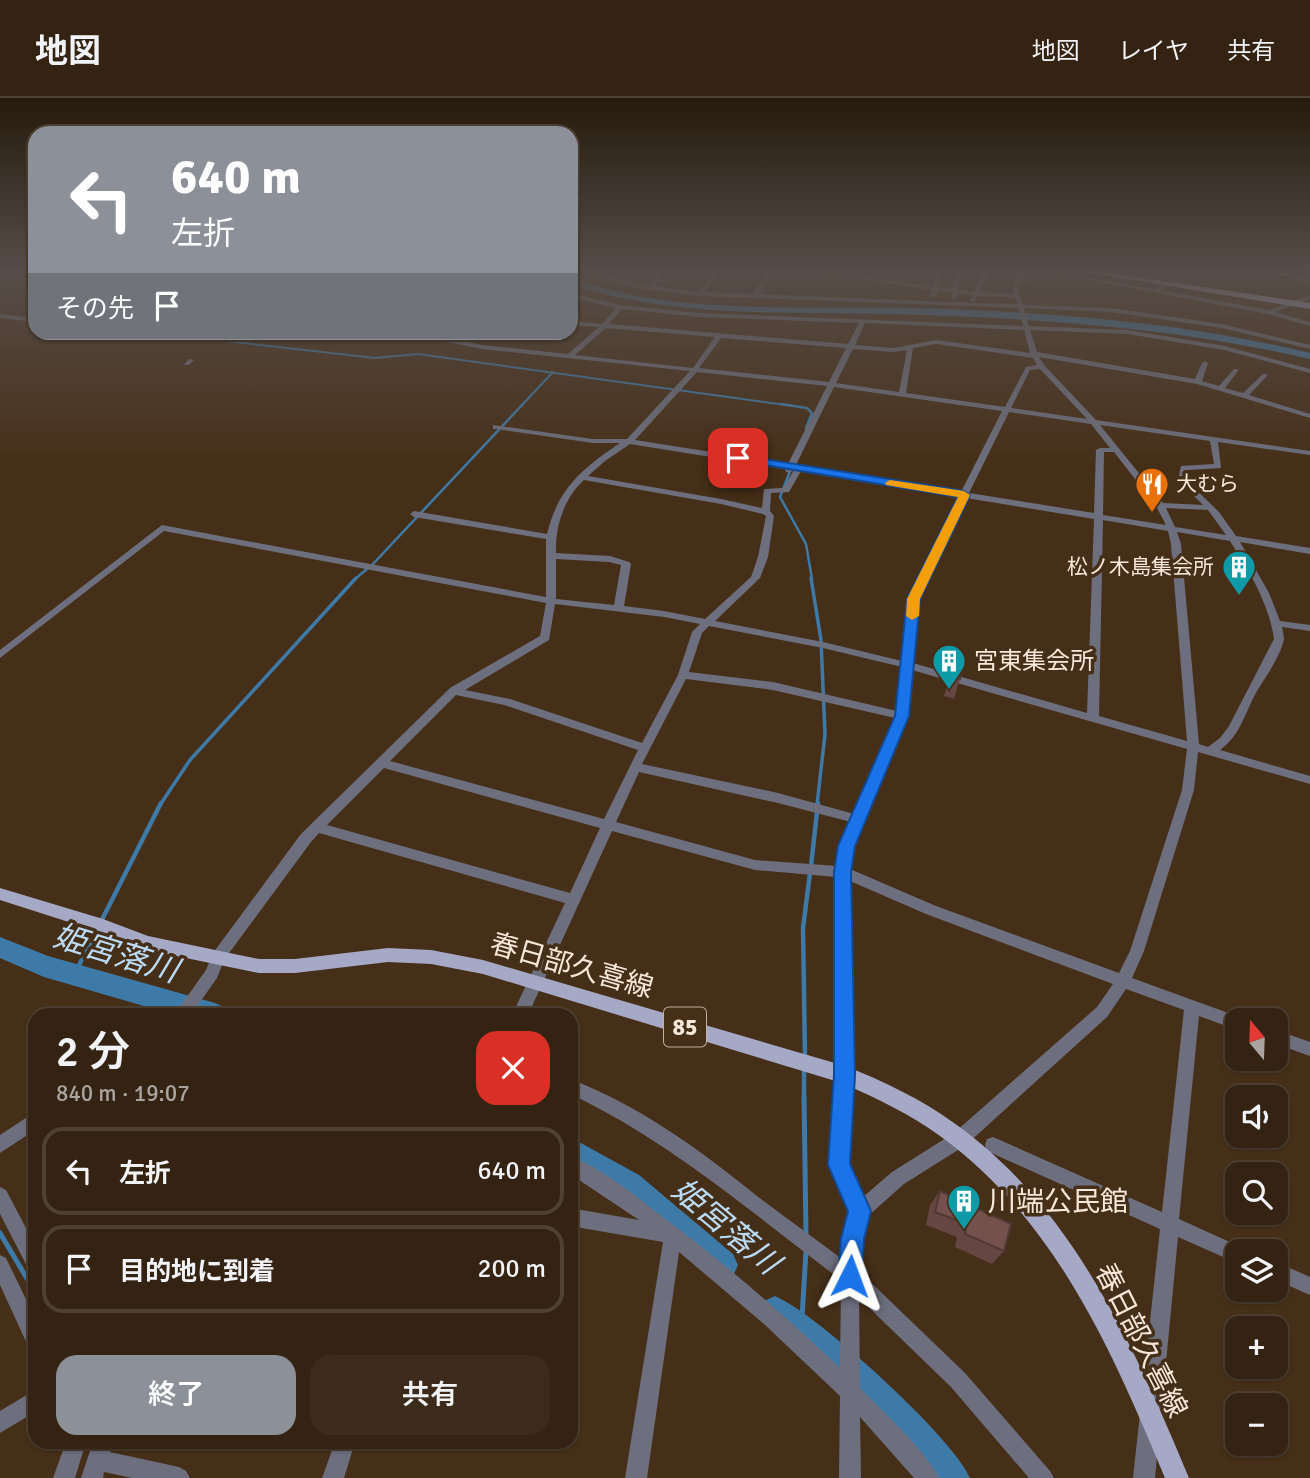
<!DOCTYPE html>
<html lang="ja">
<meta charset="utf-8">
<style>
:root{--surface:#342312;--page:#3c2b1b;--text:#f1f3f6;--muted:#a9a49f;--line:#4e4032;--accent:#8c9099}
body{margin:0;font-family:Signika,"Noto Sans JP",sans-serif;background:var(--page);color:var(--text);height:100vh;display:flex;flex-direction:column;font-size:26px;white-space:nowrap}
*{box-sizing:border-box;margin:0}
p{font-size:23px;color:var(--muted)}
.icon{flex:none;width:38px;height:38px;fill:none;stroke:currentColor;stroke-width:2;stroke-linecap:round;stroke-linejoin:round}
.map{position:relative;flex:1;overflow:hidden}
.drawer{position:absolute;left:28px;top:910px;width:550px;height:441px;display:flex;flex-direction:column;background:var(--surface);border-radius:21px;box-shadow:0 2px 5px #0004,0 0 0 2px var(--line)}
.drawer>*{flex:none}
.guide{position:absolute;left:28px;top:28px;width:550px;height:214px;border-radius:21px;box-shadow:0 2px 5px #0004,0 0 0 2px var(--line);background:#8c9099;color:#fff;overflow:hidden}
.needle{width:46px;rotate:341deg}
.buttons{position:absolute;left:1225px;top:910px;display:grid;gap:14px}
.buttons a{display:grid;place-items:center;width:63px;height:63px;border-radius:14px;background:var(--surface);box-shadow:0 2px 5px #0004,0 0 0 2px var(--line);font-size:35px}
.pin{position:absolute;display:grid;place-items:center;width:60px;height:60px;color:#fff;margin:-30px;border-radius:14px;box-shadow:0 4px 10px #0006}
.me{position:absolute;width:77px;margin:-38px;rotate:3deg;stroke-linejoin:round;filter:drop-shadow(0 0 5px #0008)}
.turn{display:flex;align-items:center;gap:24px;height:147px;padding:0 28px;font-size:32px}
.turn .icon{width:91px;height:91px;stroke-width:2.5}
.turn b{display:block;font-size:49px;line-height:60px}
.then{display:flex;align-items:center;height:66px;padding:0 28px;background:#0003;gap:14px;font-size:26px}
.round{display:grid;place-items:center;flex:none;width:74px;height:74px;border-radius:21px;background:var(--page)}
.headline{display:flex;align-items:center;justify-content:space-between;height:119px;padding:0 28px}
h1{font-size:42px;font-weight:600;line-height:52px}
.primary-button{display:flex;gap:14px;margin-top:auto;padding:14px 28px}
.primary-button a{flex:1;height:80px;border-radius:21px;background:var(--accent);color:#fff;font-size:28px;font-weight:600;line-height:80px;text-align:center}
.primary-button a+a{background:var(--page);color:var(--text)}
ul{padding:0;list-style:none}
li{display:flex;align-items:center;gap:21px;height:88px;margin:0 14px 10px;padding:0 14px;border:4px solid var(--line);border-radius:21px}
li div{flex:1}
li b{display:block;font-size:26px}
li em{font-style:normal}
header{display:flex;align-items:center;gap:42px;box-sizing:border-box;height:98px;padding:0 35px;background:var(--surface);border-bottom:2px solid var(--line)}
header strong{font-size:33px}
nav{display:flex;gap:38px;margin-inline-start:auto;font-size:24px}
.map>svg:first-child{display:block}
</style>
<header>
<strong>地図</strong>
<nav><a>地図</a><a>レイヤ</a><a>共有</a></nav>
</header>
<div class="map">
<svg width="1310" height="1380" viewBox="0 0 1310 1380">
<rect width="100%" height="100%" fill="#462f18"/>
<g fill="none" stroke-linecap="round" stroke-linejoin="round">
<path stroke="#3e7aa7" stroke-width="2" d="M146 234 375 260 418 256 793 308
M521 308 553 274"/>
<path stroke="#3e7aa7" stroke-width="2.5" d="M781 306 807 310 812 315 806 330
M790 373 780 399 806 446 812 481
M355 481 373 466 523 306"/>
<path stroke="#3e7aa7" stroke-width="3.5" d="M811 480 821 542 825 636 817 707
M160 707 190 662 356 480"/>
<path stroke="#3e7aa7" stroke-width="4.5" d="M811 768 818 705
M74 877 161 705
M805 960 803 830 810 775
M804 971V1000"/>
<path stroke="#3e7aa7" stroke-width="5" d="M804 998 806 1138
M0 1135 35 1194
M797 1230 802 1220 806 1153"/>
<path fill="#3e7aa7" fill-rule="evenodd" d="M570 180C594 187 617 195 642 199 732 214 825 208 917 210 1050 214 1180 224 1310 255V261C1173 229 1036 220 895 216 786 213 676 221 570 186Z
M0 839 48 858 215 905 224 909 228 917H175L44 879 0 860Z
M570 1039 639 1077 733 1156 738 1167 733 1178 722 1183 711 1178 619 1097 570 1069Z
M775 1198C816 1215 953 1339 970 1380H928L856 1304 764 1225 759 1214 764 1203Z"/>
<path fill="#6d6f7e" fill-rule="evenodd" d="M582 174H591L649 188 658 174H664L654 188 698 194 714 174H720L704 194 753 196 767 174H773L759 196 973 205 970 203 973 197 958 195 957 199 954 201 951 199 952 194 938 193 936 198 933 200 930 198 932 192 812 174H827L933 188 937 174H943L939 189 952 191 955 175 953 174H961L958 192 974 194 983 174H989L980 194 1014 196 1012 190 1017 178 1001 174H1028L1021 182C1030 180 1036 174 1045 174L1032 183 1020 185 1018 190 1023 207 1111 210 1222 226 1310 247V251L1222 230 1111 214 1024 210 1029 228 1128 232 1225 248 1310 271V275L1224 252 1128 236 1030 232 1037 254 1195 281 1202 265 1205 263 1208 265 1202 283 1219 288 1234 271H1238V273L1225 290 1243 295 1263 276H1267V278L1249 297 1310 316V320L1197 286 1039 259 1045 268 1096 322 1310 353V357L1218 344 1221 370 1188 372 1186 382 1219 414 1236 438 1310 450V456L1240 444 1269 495 1280 523 1310 527V533L1282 529C1283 535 1285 540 1283 545 1278 562 1266 578 1257 593 1245 614 1241 637 1220 652L1310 678V686L1198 654 1194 692 1144 853 1132 880 1242 920 1243 922H1237V932L1199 918 1179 1121 1243 1150 1245 1153H1237V1165L1178 1139 1155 1380H1133L1160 1131 987 1053 985 1047 987 1041 993 1039 1162 1114 1184 912 1126 891 1107 919 966 1047 904 1086 868 1118 862 1141 860 1174 965 1275 1050 1373 1054 1380H1029L951 1289 859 1200 860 1290C880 1311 928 1355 939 1380H914L860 1319 861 1380H839L840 1298 764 1226 679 1154 647 1380H625L663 1144 570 1128V1110L639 1122 570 1076V1058C603 1071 633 1096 660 1117 723 1164 784 1216 840 1270L841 1182C753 1116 670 1043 570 996V981C638 1007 696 1049 752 1094 781 1117 812 1138 842 1161L844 1141 851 1113 830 1067 837 977 836 779 755 772 612 733 528 917H512L565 805 319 735 311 744 224 862 217 880 191 917H174L206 872 213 855 301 736 450 590 540 538 546 505 164 433 0 560V552L162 427 546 499V441L414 419 410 416 414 413 547 436C558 390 583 370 620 345H593L496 331H493V327L593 341H627L690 273 482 251 412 237 409 234H419L482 247 568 256 599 229 570 227V223L602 226 616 210 570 199V195L620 207 700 215 1023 228 1018 210 700 198 637 190ZM978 198 1015 200 1017 206 973 205ZM622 211 700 219 859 225 848 246 609 226ZM865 225 1024 232 1030 255 936 242 894 250 855 247ZM606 230 715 239 693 270 575 257ZM721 240 846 250 829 284 699 270ZM936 246 1033 260 1037 267 1026 269 1005 309 906 295 913 250ZM853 251 894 254 907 252 899 294 836 285ZM1040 271 1087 321 1011 310 1030 272ZM697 274 827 288 788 366 635 342ZM834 289 1002 313 961 394 796 367ZM1009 314 1091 326 1110 350H1100L1096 352 1094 415 969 395ZM1100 327 1210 343 1214 366 1181 368 1178 382 1203 407 1163 405ZM630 346 786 371 785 373 789 375 794 372 783 390 764 391 762 410 721 401 588 378 605 363ZM1104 354H1114L1156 408 1166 427 1103 417ZM801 373 958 399 909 501 902 563 823 544 715 523 760 480 768 459 774 418 770 413 771 395 789 394ZM584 382 721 406 763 416 766 418 758 459 751 479 705 521 664 513 624 508 631 466 629 464 610 458 556 455C555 429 564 400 584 382ZM966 400 1094 421 1087 615 913 565 919 501ZM1166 410 1208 412 1226 437 1175 429ZM1103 422 1168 433 1171 446 1187 643 1099 618ZM1177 434 1230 443C1249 473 1269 505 1274 541L1229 628 1220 640 1208 649 1199 646 1181 446ZM556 461 609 464 621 467 614 507 556 501ZM555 506 664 519 700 526 692 534 678 577 642 645 510 601 465 592 549 542ZM709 528 823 550 902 569 897 613 773 584 689 574 702 535ZM912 572 1187 651 1182 692 1130 853 1119 875 936 808 850 771 853 748 908 618ZM686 581 773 592 895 620 854 716 778 695 642 666ZM456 597 504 607 638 652 604 721 390 663ZM384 670 600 730 570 795 327 727ZM639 674 778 705 851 724 841 748 837 768 755 762 616 724ZM850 783 926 816 1113 886 1097 909 954 1035 892 1074 863 1099 848 1066 853 977Z
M1047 174H1059L1154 191 1182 176 1197 174 1159 192 1269 212 1310 197V201L1275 214 1310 224V228L1268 216Z
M1157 174H1165L1142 182 1137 181Z
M1270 174H1280L1310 181V185Z
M0 216 35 220V224L0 220Z
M158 234H185L242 242 239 244Z
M189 261 194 262 189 267H185L184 266Z
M1276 932 1310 944V958L1276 946Z
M35 1014V1032L0 1055V1037Z
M0 1089 6 1092 35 1147V1175L29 1172 0 1116Z
M0 1157 6 1160 35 1220V1251L28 1248 0 1187Z
M1276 1164 1310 1179V1197L1276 1182Z
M35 1292V1314L0 1335V1313Z
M66 1344H86L75 1380H53Z
M93 1344H113L110 1354 179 1369 186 1373 190 1380H132L104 1374 103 1380H81Z
M335 1344H355L344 1380H322Z"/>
<path fill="#a5a9c6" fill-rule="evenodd" d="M0 790 103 821 148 838 259 861H295L388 850 431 852 483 862 845 968C883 983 921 1001 954 1025 1072 1108 1135 1250 1189 1380H1165C1113 1254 1054 1120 940 1038 910 1016 876 1000 842 985L483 876 431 866 388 864 295 875H259L147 852 100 834 0 802Z"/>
<path fill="#bbc0e3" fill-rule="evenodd" d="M1084 174H1103L1310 205V211Z"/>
</g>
<path fill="#654642" d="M954 566 960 581 954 601 944 598Z
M940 1093 1004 1153 992 1166 955 1149 957 1139 926 1127 930 1107Z"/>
<path fill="#75514d" stroke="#523936" stroke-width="2" d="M954 566 963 568 960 581 950 579Z
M940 1093 1011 1126 1004 1153 965 1136 967 1126 935 1114Z"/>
<linearGradient id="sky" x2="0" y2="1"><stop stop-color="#261a0d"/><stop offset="0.47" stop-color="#574d48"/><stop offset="1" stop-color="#574d48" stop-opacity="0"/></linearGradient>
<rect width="1310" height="367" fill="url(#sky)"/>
<path fill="#1a73e8" stroke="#114b97" stroke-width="2" d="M738 357 964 393 970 397 920 501 909 618 855 748 851 774 855 977 850 1066 871 1113 864 1141 862 1178 859 1187 850 1190 842 1187 838 1178 841 1141 848 1113 828 1067 834 977V774L838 748 895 618 907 501 958 399 734 362 733 360Z"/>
<path fill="#f59e0b" d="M890 382 964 393 970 397 920 501 919 518 912 522 906 518 907 501 958 399 886 387 885 385Z"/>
<defs>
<symbol id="restaurant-pin" viewBox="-11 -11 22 30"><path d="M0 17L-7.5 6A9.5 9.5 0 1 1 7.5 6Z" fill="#e8710a" stroke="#462f18"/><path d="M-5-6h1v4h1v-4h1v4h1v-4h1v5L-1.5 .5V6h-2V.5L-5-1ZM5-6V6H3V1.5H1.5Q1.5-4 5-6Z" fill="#fff"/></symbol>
<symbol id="building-pin" viewBox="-11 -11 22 30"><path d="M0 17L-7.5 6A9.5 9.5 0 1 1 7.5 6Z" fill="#0f9aa8" stroke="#462f18"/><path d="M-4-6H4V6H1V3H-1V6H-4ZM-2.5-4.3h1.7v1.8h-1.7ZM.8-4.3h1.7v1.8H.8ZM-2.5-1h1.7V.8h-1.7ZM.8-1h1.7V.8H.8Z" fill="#fff"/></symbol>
</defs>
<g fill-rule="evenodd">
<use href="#restaurant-pin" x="1133" y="367" width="38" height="52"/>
<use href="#building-pin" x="1220" y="450" width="38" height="52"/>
<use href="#building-pin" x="930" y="544" width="38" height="52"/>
<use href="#building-pin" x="945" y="1084" width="38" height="52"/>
</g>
<g text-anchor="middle" stroke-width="7" stroke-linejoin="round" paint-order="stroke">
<g font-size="21" fill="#f7e8da" stroke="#462f18" text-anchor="start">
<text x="1176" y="393">大むら</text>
<text x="1214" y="476" text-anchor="end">松ノ木島集会所</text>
</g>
<rect fill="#462f18" stroke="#c2b0a0" stroke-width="2" x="664" y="909.5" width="42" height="39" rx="5"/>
<g font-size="23" font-weight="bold" fill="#f7e8da">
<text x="685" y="937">85</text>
</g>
<g font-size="24" fill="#f7e8da" stroke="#462f18" text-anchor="start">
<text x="974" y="571">宮東集会所</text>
</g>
<g font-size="28" fill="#f7e8da" stroke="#462f18">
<text transform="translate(572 867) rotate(16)" y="10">春日部久喜線</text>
<text transform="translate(1142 1242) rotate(63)" y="10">春日部久喜線</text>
</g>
<g font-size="28" fill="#f7e8da" stroke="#462f18" text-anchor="start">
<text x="988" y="1113">川端公民館</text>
</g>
<g font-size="32" font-style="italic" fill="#bbdbf5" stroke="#462f18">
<text transform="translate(116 855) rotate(17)" y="11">姫宮落川</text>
<text transform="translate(726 1128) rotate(40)" y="11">姫宮落川</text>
</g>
</g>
</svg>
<div class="buttons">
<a><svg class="needle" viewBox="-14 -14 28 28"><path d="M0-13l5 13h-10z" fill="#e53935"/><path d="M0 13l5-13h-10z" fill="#a9a49f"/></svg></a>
<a><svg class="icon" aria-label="sound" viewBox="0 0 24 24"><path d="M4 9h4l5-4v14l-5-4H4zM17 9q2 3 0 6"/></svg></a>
<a><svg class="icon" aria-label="search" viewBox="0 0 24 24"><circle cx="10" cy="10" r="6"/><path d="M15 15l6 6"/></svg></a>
<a><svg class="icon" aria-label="layers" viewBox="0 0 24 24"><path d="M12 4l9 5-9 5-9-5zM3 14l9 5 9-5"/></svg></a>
<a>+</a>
<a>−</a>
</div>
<div class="pin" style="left:738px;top:360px;background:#d93025"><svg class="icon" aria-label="arrive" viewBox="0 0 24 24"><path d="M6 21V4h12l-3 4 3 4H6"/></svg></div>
<svg class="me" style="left:850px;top:1178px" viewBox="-20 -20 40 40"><path d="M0-17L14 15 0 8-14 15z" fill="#1a73e8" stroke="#fff" stroke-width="4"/></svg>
<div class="guide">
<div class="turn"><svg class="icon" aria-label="left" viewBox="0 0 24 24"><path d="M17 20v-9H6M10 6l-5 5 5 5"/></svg><div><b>640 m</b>左折</div></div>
<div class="then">その先<svg class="icon" aria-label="arrive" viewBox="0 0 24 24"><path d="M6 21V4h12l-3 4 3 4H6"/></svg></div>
</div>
<section class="drawer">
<div class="headline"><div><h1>2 分</h1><p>840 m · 19:07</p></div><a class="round" style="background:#d93025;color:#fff"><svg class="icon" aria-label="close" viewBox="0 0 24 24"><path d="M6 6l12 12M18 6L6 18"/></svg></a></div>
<ul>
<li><svg class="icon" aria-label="left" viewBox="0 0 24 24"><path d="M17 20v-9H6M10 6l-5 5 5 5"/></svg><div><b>左折</b></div><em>640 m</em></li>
<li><svg class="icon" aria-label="arrive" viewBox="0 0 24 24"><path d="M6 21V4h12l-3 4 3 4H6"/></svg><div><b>目的地に到着</b></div><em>200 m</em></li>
</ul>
<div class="primary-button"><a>終了</a><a>共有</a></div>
</section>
</div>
